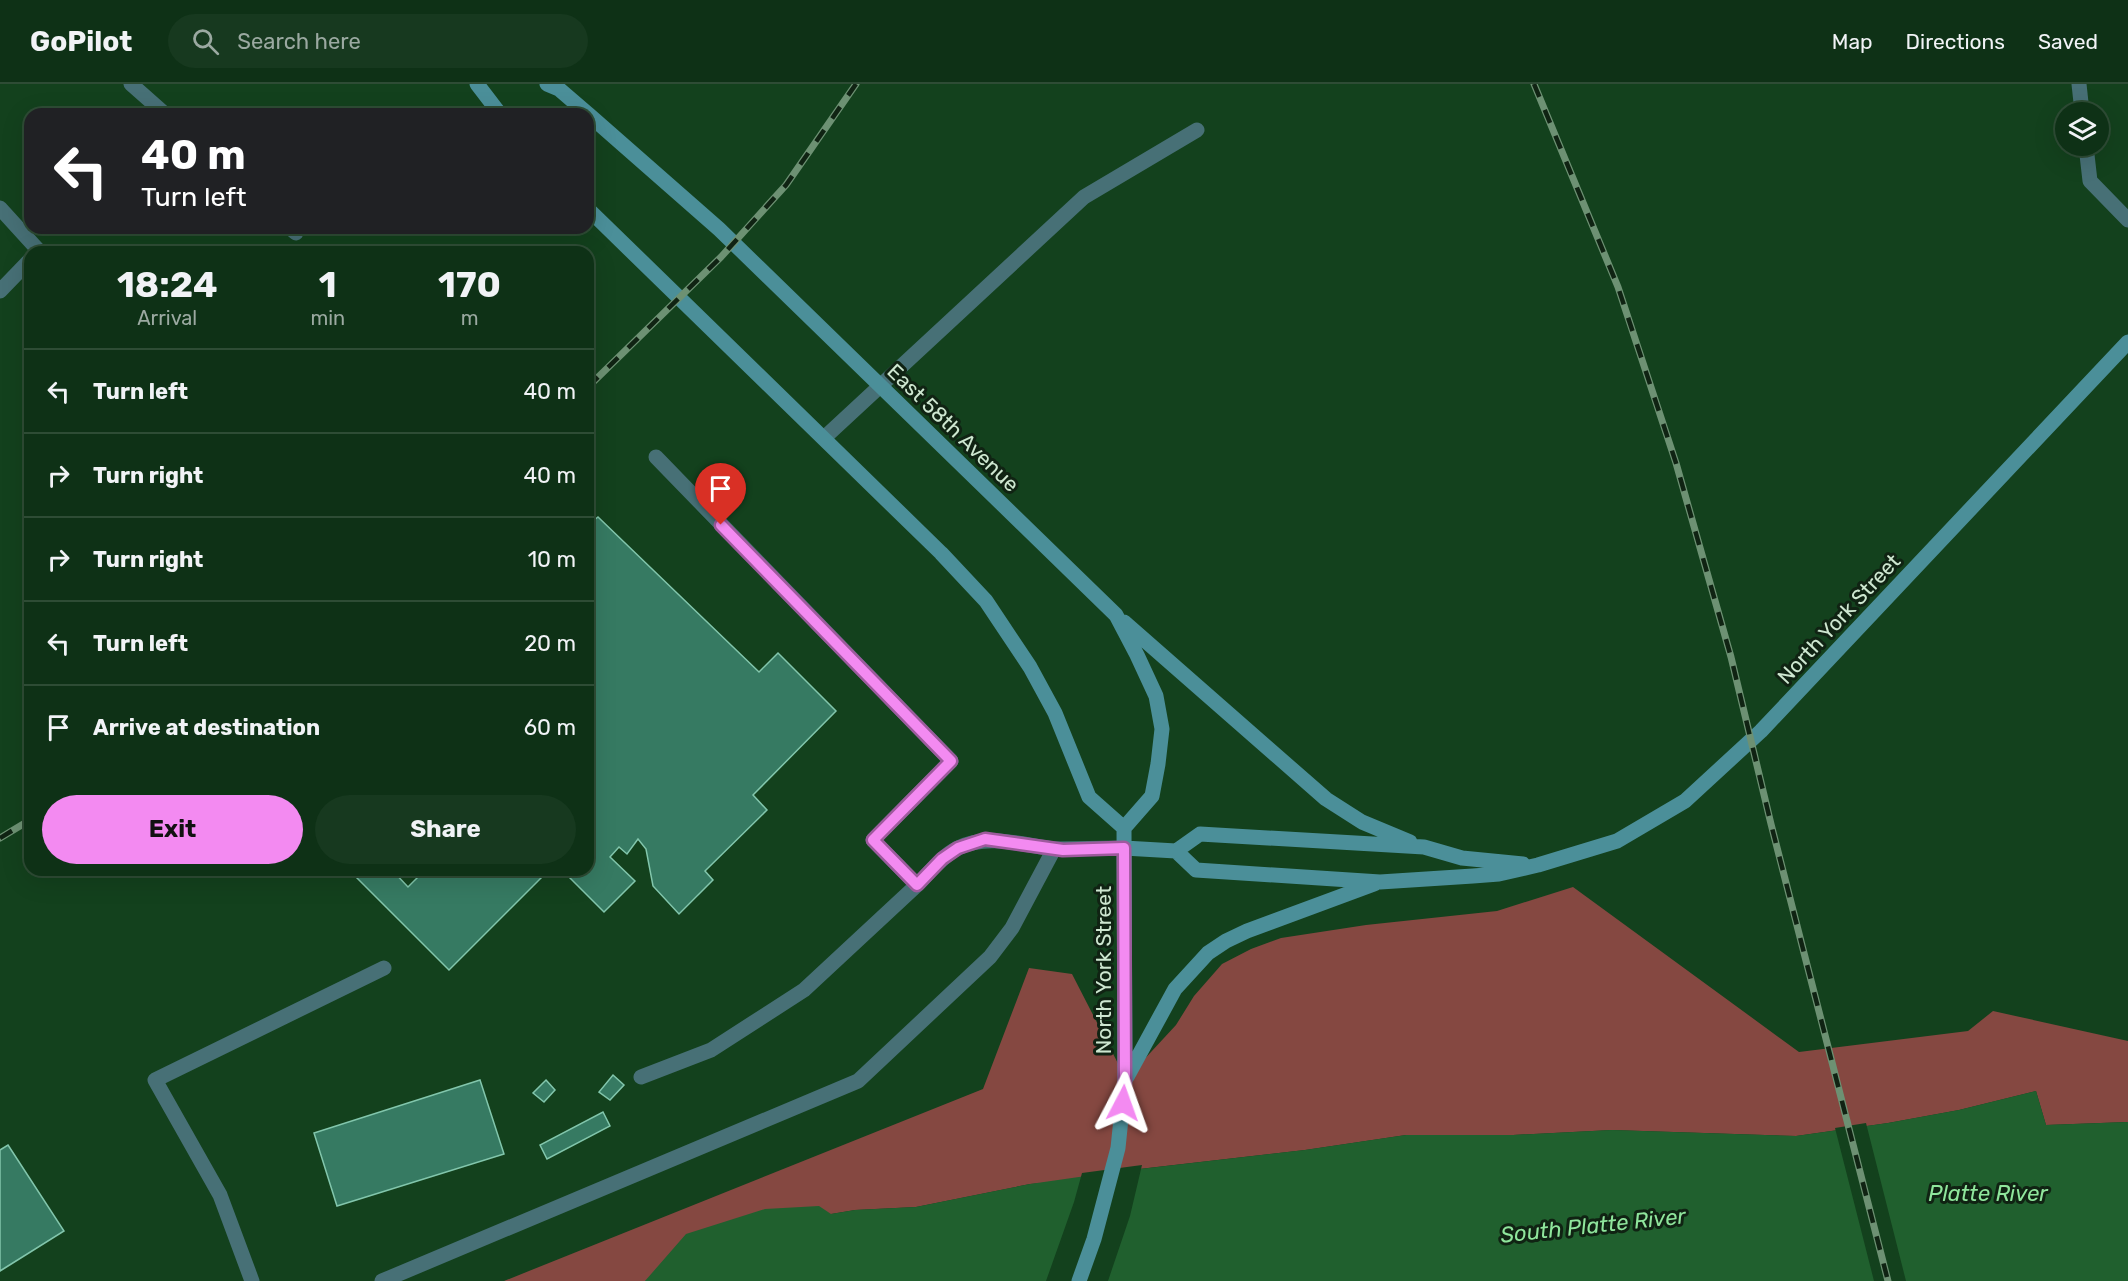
<!DOCTYPE html>
<style>
:root{--surface:#0e3116;--page:#17391f;--text:#f1f3f6;--muted:#9ba9a1;--line:#2e4c35;--accent:#f38af1}
body{margin:0;font-family:Rubik,sans-serif;background:var(--page);color:var(--text);height:100vh;display:flex;flex-direction:column;font-size:22px;white-space:nowrap}
*{box-sizing:border-box;margin:0}
p{font-size:20px;color:var(--muted)}
.icon{flex:none;width:33px;height:33px;fill:none;stroke:currentColor;stroke-width:2;stroke-linecap:round;stroke-linejoin:round}
.map{position:relative;flex:1;overflow:hidden}
.sheet{position:absolute;left:24px;top:162px;width:570px;height:630px;display:flex;flex-direction:column;background:var(--surface);border-radius:18px;box-shadow:0 6px 24px #0002,0 0 0 2px var(--line)}
.sheet>*{flex:none}
.guide{position:absolute;left:24px;top:24px;width:570px;height:126px;border-radius:18px;box-shadow:0 6px 24px #0002,0 0 0 2px var(--line);background:#202124;color:#fff;overflow:hidden}
.buttons{position:absolute;left:2055px;top:18px;display:grid;gap:12px}
.buttons a{display:grid;place-items:center;width:54px;height:54px;border-radius:50%;background:var(--surface);box-shadow:0 6px 24px #0002,0 0 0 2px var(--line);font-size:30px}
.pin{position:absolute;display:grid;place-items:center;width:51px;height:51px;color:#fff;margin:-62px -26px;border-radius:50% 50% 50% 0;rotate:-45deg;box-shadow:0 0 6px #0007}
.pin .icon{rotate:45deg}
.me{position:absolute;width:66px;margin:-33px;rotate:4deg;stroke-linejoin:round;filter:drop-shadow(0 0 4px #0008)}
.turn{display:flex;align-items:center;gap:21px;height:126px;padding:0 18px;font-size:27px}
.turn .icon{width:78px;height:78px;stroke-width:2.5}
.turn b{display:block;font-size:42px;line-height:51px}
.eta{display:flex;justify-content:space-evenly;align-items:center;height:102px;text-align:center}
.eta b{font-size:36px;font-weight:700;line-height:42px}
.button{display:flex;gap:12px;margin-top:auto;padding:12px 18px}
.button a{flex:1;height:69px;border-radius:36px;background:var(--accent);color:#111;font-size:24px;font-weight:700;line-height:69px;text-align:center}
.button a+a{background:var(--page);color:var(--text)}
ul{padding:0;list-style:none}
li{display:flex;align-items:center;gap:18px;height:84px;padding:0 18px;border-top:2px solid var(--line)}
li div{flex:1}
li b{display:block;font-size:22px}
li em{font-style:normal}
header{display:flex;align-items:center;gap:36px;box-sizing:border-box;height:84px;padding:0 30px;background:var(--surface);border-bottom:2px solid var(--line)}
header strong{font-size:28px}
nav{display:flex;gap:33px;margin-inline-start:auto;font-size:21px}
.search{width:420px;height:54px;background:var(--page);display:flex;align-items:center;gap:15px;box-sizing:border-box;padding:0 21px;border-radius:33px;color:var(--muted);font-size:22px}
.map>svg:first-child{display:block}
</style>
<header>
<strong>GoPilot</strong>
<div class="search"><svg class="icon" aria-label="search" viewBox="0 0 24 24"><circle cx="10" cy="10" r="6"/><path d="M15 15l6 6"/></svg>Search here</div>
<nav><a>Map</a><a>Directions</a><a>Saved</a></nav>
</header>
<div class="map">
<svg width="2128" height="1197" viewBox="0 0 2128 1197">
<rect width="100%" height="100%" fill="#13411d"/>
<path fill="#854841" d="M1573 803 1799 968 1968 947 1993 927 2128 957V1038L2046 1041 2036 1007 1959 1026 1888 1039 1796 1052 1612 1046 1513 1051H1406L1305 1066 1113 1088 1112 1093 1030 1100 916 1123 855 1126 831 1130 645 1197H504L983 1005 1029 884 1072 890 1126 995 1176 941 1194 912 1222 880 1251 865 1281 854 1366 841 1497 827Z"/>
<path fill="#20602e" d="M2036 1007 2046 1041 2128 1038V1197H645L686 1150 765 1125 819 1122 831 1130 855 1126 916 1123 1030 1100 1114 1088 1305 1066 1406 1051H1513L1612 1046 1796 1052 1888 1039 1959 1026Z"/>
<path fill="#13411d" d="M1866 1039 1906 1197H1874L1835 1044Z
M1142 1081 1130 1132 1108 1197H1046L1074 1118 1082 1089Z"/>
<path fill="#367a62" stroke="#82c6ac" stroke-width="1.5" d="M598 433 759 588 778 569 836 627 753 711 767 726 705 787 713 796 679 830 653 802 646 765 638 755 627 770 619 763 610 773 635 797 604 828 562 786H588V441Z
M349 786H392L408 803 425 786H549L449 886Z
M613 991 624 1001 610 1016 599 1008Z
M480 996 504 1070 337 1122 314 1049Z
M546 996 555 1006 544 1018 533 1009Z
M603 1028 610 1042 547 1075 540 1061Z
M8 1061 64 1147 0 1187V1066Z"/>
<g fill="none" stroke-linecap="round" stroke-linejoin="round">
<path stroke="#477076" stroke-width="15" d="M131 0 165 30
M2079 0 2082 28
M2086 62 2090 97 2128 136
M0 124 40 168
M290 144 296 149
M0 207 30 176
M824 354 1084 113 1197 46
M917 801C929 789 942 772 958 764 987 749 1023 761 1054 765
M641 993 711 966 804 906 917 801 873 756 951 677 656 373
M252 1197 220 1111 155 996 384 884
M382 1197 858 997 990 873 1012 844 1054 765 1124 764"/>
<path stroke="#4b8f99" stroke-width="15" d="M477 0 500 30
M547 0 559 5 588 30
M588 30 719 145 1116 531 1137 571 1156 612 1162 645 1158 680 1152 712 1124 744 1125 996 1118 1064 1094 1155 1079 1197
M588 125 941 469 986 517 1030 583 1055 629 1089 713 1124 744
M1124 538 1326 715 1362 738 1410 758
M1124 764 1176 767 1200 750 1424 763 1462 774 1523 780
M1176 767 1196 786 1380 798 1473 792 1499 790 1538 781 1617 757 1685 717 1761 647 2128 258
M1127 993 1175 905 1208 869 1226 857 1247 847 1374 800"/>
<defs>
<path id="rail" d="M1534 0 1618 203 1676 379 1731 573 1771 740 1888 1197
M588 303 721 173 786 101 856 0
M0 754 30 736"/>
</defs>
<use href="#rail" stroke="#6d9173" stroke-width="7"/>
<use href="#rail" stroke="#102313" stroke-width="4.5" stroke-dasharray="14" stroke-linecap="butt"/>
</g>
<g fill="none" stroke-linecap="round" stroke-linejoin="round">
<defs>
<path id="route" d="M721 441 951 677 873 756 917 801 942 775 958 764 985 755 1063 766 1124 764 1125 996 1123 1019"/>
</defs>
<use href="#route" stroke="#9e5a9d" stroke-width="15"/>
<use href="#route" stroke="#f38af1" stroke-width="10"/>
</g>
<g text-anchor="middle" stroke-width="6" stroke-linejoin="round" paint-order="stroke">
<g font-size="21" fill="#cee7d0" stroke="#102313">
<text transform="translate(953 344) rotate(44)" y="7">East 58th Avenue</text>
<text transform="translate(1839 535) rotate(-47)" y="7">North York Street</text>
<text transform="translate(1104 886) rotate(-90)" y="7">North York Street</text>
</g>
<g font-size="22" font-style="italic" fill="#8fe69c" stroke="#102313">
<text x="1988" y="1117">Platte River</text>
<text transform="translate(1593 1141) rotate(-6)" y="8">South Platte River</text>
</g>
</g>
</svg>
<div class="buttons">
<a><svg class="icon" aria-label="layers" viewBox="0 0 24 24"><path d="M12 4l9 5-9 5-9-5zM3 14l9 5 9-5"/></svg></a>
</div>
<div class="pin" style="left:721px;top:441px;background:#d93025"><svg class="icon" aria-label="arrive" viewBox="0 0 24 24"><path d="M6 21V4h12l-3 4 3 4H6"/></svg></div>
<svg class="me" style="left:1123px;top:1019px" viewBox="-20 -20 40 40"><path d="M0-17L14 15 0 8-14 15z" fill="#f38af1" stroke="#fff" stroke-width="4"/></svg>
<div class="guide">
<div class="turn"><svg class="icon" aria-label="left" viewBox="0 0 24 24"><path d="M17 20v-9H6M10 6l-5 5 5 5"/></svg><div><b>40 m</b>Turn left</div></div>
</div>
<section class="sheet">
<div class="eta">
<div><b>18:24</b><p>Arrival</p></div>
<div><b>1</b><p>min</p></div>
<div><b>170</b><p>m</p></div>
</div>
<ul>
<li><svg class="icon" aria-label="left" viewBox="0 0 24 24"><path d="M17 20v-9H6M10 6l-5 5 5 5"/></svg><div><b>Turn left</b></div><em>40 m</em></li>
<li><svg class="icon" aria-label="right" viewBox="0 0 24 24"><path d="M7 20v-9h11M14 6l5 5-5 5"/></svg><div><b>Turn right</b></div><em>40 m</em></li>
<li><svg class="icon" aria-label="right" viewBox="0 0 24 24"><path d="M7 20v-9h11M14 6l5 5-5 5"/></svg><div><b>Turn right</b></div><em>10 m</em></li>
<li><svg class="icon" aria-label="left" viewBox="0 0 24 24"><path d="M17 20v-9H6M10 6l-5 5 5 5"/></svg><div><b>Turn left</b></div><em>20 m</em></li>
<li><svg class="icon" aria-label="arrive" viewBox="0 0 24 24"><path d="M6 21V4h12l-3 4 3 4H6"/></svg><div><b>Arrive at destination</b></div><em>60 m</em></li>
</ul>
<div class="button"><a>Exit</a><a>Share</a></div>
</section>
</div>
